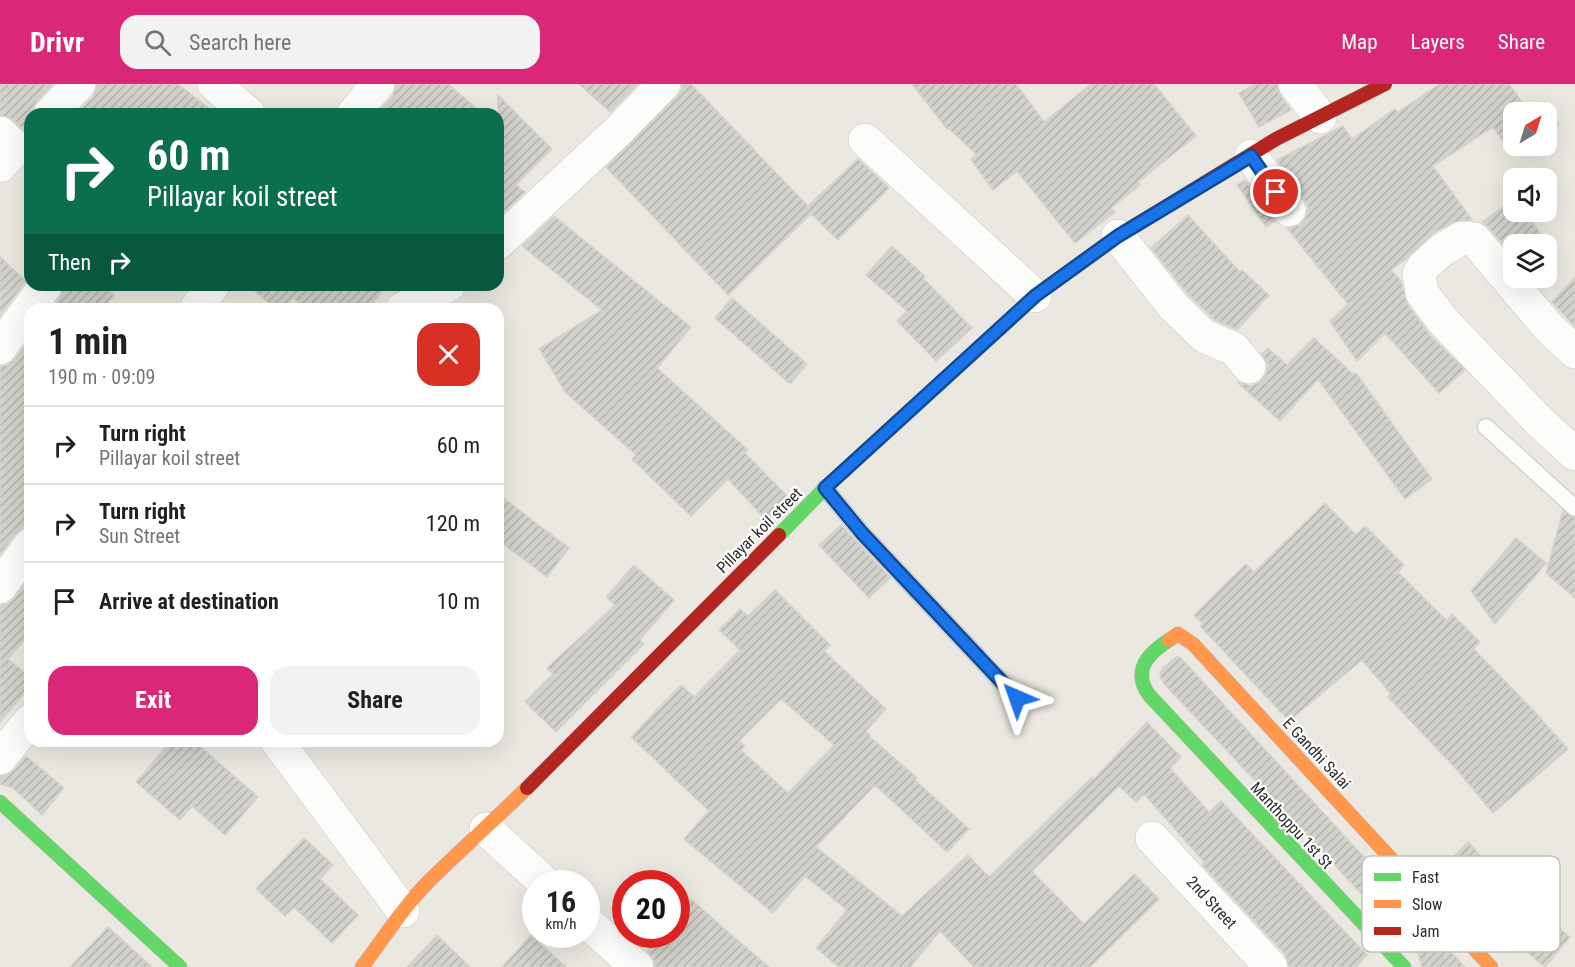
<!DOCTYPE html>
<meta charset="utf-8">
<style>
:root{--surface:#fff;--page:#f2f2f2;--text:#202124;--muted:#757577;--line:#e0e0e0;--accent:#db2777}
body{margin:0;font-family:"Roboto Condensed",sans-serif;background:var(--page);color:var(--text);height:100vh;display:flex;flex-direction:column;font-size:22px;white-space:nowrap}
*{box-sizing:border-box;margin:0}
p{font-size:20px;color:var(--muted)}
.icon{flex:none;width:33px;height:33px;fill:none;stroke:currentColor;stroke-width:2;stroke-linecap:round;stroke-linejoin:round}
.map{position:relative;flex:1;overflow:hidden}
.panel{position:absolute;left:24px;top:219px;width:480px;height:444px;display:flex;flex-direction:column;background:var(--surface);border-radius:18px;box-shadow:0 6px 24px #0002}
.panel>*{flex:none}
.hud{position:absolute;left:24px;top:24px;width:480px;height:183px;border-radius:18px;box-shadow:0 6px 24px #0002;background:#0b6e4f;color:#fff;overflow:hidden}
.needle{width:39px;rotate:38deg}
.controls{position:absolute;left:1503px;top:18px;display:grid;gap:12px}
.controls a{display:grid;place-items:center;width:54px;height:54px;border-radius:12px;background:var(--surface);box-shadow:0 6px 24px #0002;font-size:30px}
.speed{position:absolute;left:522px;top:786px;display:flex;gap:12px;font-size:30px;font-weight:700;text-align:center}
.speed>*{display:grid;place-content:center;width:78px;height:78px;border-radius:50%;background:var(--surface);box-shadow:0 6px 24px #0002;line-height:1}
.speed small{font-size:15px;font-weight:400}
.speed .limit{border:9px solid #d22;background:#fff;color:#111}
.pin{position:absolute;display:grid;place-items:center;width:51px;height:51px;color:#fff;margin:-26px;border:3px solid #fff;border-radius:50%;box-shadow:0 2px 6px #0007}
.me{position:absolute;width:66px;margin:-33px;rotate:317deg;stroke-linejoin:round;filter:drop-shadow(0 0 4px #0008)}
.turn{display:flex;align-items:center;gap:21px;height:126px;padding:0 24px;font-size:27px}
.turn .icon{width:78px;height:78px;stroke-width:2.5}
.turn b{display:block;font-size:42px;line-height:51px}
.then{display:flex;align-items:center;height:57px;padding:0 24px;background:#0003;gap:12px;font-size:22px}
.round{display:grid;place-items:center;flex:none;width:63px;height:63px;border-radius:18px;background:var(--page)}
.overview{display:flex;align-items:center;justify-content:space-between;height:102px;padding:0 24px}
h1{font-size:36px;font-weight:700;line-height:45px}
.primary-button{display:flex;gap:12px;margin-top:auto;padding:12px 24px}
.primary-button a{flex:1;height:69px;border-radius:18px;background:var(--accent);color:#fff;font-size:24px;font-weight:700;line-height:69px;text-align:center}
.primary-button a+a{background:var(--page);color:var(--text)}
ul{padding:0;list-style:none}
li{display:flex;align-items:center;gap:18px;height:78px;padding:0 24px;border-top:2px solid var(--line)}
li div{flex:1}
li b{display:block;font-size:22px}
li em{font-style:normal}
header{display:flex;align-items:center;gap:36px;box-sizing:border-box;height:84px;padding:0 30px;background:var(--accent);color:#fff}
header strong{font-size:28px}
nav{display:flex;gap:33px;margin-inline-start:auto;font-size:21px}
.search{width:420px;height:54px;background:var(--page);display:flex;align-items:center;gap:15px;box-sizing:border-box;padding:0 21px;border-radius:18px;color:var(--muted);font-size:22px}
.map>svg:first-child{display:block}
</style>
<header>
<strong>Drivr</strong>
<div class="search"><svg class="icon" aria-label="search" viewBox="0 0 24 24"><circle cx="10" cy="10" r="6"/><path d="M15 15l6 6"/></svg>Search here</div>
<nav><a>Map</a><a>Layers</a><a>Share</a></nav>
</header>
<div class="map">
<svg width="1575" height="883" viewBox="0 0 1575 883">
<defs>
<pattern id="building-hatch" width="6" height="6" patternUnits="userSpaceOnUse" patternTransform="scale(1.5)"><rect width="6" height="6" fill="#d2d1cb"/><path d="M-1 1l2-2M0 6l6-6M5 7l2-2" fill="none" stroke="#b4b4ae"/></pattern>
</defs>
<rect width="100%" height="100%" fill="#eae8e0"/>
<path fill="url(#building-hatch)" stroke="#d4d3cc" stroke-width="1.5" fill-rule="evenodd" d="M0 0H53L37 17 32 25V30H30V52L12 35 0 31Z
M97 0H178L216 30H76L93 13Z
M396 0H448L483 30H377L393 12Z
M579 0H638L610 28Z
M682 0H691L808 122 858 75 889 104 838 156 811 130 728 211 606 83 677 13 682 5Z
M912 0H1016L1044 38 1091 0H1154L1196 52 1138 98 1140 101 1111 124 1115 128 1075 159 1017 87 993 106 971 76 976 70 948 44 947 45Z
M1255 0H1277L1280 11 1291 26 1259 43 1239 9Z
M1440 0H1509L1529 28 1544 17 1559 40 1546 48V28H1514V62H1527L1513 71 1493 43 1433 82 1472 136 1453 138 1432 150 1406 175 1391 186 1401 197 1407 220 1430 251 1465 286 1439 309 1385 249 1357 277 1330 237 1348 220 1287 144 1300 141 1306 133 1308 124 1304 115 1277 76 1343 42 1352 55 1395 25 1398 28Z
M498 11 552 65 516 101 525 108 498 133Z
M1245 96 1274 137 1266 143 1237 101Z
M1514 115V128H1525L1540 149 1523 160H1514V167L1511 169 1488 143 1482 138Z
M1188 131 1240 188 1242 186 1269 211 1237 246 1215 236 1188 210 1151 164Z
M554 132 691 243 657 284 748 366 745 369 789 414 766 436 728 395 691 432 632 375 636 371 566 309 539 265 602 226 522 162Z
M892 162 925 192 923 194 972 244 936 277 897 237 907 227 866 191Z
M0 173 26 197 0 232Z
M1575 193V243L1552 218Z
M64 201H101L114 211 103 225H52L61 212Z
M248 201H387L368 225H306L293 214 284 225H276Z
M732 214 807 280 790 300 715 234Z
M1314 254 1354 291 1356 289 1432 395 1405 415 1318 295 1280 337 1237 298 1252 302 1261 297 1266 290 1268 280 1262 270 1268 264 1287 281Z
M30 255V443L22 444 15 450 0 471V282L8 281 15 275Z
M498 410 569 464 547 493 498 456Z
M1325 419 1356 451 1365 442 1404 481 1398 488 1447 537 1452 530 1480 558 1474 565 1536 629 1568 665 1493 729 1457 686 1388 613 1391 610 1362 576 1289 637 1200 542 1203 540 1194 531 1246 480 1254 488Z
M1563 427 1575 434V514L1546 489Z
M841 441 890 494 869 514 819 461Z
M1516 454 1546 479 1495 540 1471 507Z
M634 481 674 516 640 556 644 560 556 648 525 618 553 590 547 584 615 521 606 513Z
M30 493V549L8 575 30 593V602L0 638V521L8 520 15 514Z
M775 506 830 561 824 567 886 625 866 647 870 651 869 652 917 694 915 696 969 745 947 768 875 701 816 763 902 832 968 771 989 793 1092 693 1094 695 1147 638 1181 673 1170 684 1209 728 1221 717 1367 871 1356 883H1289L1285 870 1202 781 1204 778 1144 710 1136 718 1119 702 1032 787 1084 840 1134 790 1159 815 1090 883H974L940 847 910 883H839L816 864 847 826 805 792 773 829 684 755 709 727 631 653 681 601 694 613 740 566 719 546 740 525 748 532ZM781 615 834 661 788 709 741 666 745 662 739 657Z
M1177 572 1181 574 1465 883H1422L1418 870 1166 602 1161 595 1160 589 1164 583Z
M171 657H194L258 713 225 751 192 722 180 736 136 698Z
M26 672 64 704 42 731 13 704 0 700V692L7 691 14 686Z
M304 754 333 781 320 795 358 831 332 859 294 823 285 832 256 805Z
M1468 758 1512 805 1570 853 1545 883 1434 792Z
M691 815 735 854 769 883H655V877L647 867 661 850H676V832Z
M108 843 152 883H70Z
M437 851 470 883H407Z
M531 851 566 883H502Z"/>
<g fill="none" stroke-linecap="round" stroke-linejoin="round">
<defs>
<path id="lane" d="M1486 343 1575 424
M825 404 862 449 1017 614"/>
<path id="street" d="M214 0 249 30
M1295 0 1320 33
M50 30 79 0
M353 30 378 0
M0 49 16 64 0 82
M865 56 1035 212
M1251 72 1289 126
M1118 152 1174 223 1204 252 1234 265 1249 283
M498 159 617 48 664 0
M196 225 213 201
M402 225 449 201
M0 264 46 201
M1575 268 1550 245 1474 155 1462 154 1442 166 1424 182 1419 190 1422 209 1444 238 1540 338 1575 370
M0 503 30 461
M277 657 403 827
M0 674 30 637
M486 745 546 800
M1152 754 1271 883
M586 837 637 883"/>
<path id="fast" d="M779 451 825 404 1039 209
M1169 556C1147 570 1132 587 1149 611L1404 883
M0 718 180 883"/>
<path id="slow" d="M1169 556 1178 550 1193 560 1491 883
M362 883C384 854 404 822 430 796 462 765 495 735 527 704"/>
<path id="jam" d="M1039 209 1118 152 1276 55 1385 0
M527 704 779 451"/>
</defs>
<use href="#lane" stroke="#c7c6c5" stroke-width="18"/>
<use href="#street" stroke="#c7c6c5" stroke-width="34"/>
<use href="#fast" stroke="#c7c6c5" stroke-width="15"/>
<use href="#slow" stroke="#c7c6c5" stroke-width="15"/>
<use href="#jam" stroke="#c7c6c5" stroke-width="15"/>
<use href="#lane" stroke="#fcfcfa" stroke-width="16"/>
<use href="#street" stroke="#fcfcfa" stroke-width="33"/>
<use href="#fast" stroke="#63d668" stroke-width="14"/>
<use href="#slow" stroke="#ff974d" stroke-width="14"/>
<use href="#jam" stroke="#b3261e" stroke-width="14"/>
</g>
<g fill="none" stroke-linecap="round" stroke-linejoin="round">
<defs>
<path id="route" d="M1017 614 862 449 825 404 1035 212 1118 152 1251 72 1276 108"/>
</defs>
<use href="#route" stroke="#114b97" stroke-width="15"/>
<use href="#route" stroke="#1a73e8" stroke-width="10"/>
</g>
<g text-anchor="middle" stroke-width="4.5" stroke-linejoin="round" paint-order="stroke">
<g font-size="16" fill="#2b2b2b" stroke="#fff">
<text transform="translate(759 446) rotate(-45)" y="6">Pillayar koil street</text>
<text transform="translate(1317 669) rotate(47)" y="6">E Gandhi Salai</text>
<text transform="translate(1292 741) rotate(47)" y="6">Manthoppu 1st St</text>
<text transform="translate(1212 818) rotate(47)" y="6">2nd Street</text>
</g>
</g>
<rect x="1362" y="772" width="198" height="96" rx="9" fill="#fff" stroke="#bfbfbf" stroke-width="1.5"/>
<rect x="1374" y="789" width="27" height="8" fill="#63d668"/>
<rect x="1374" y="816" width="27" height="8" fill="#ff974d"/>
<rect x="1374" y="843" width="27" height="8" fill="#b3261e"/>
<g font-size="16" fill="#2b2b2b">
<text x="1412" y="799">Fast</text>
<text x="1412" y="826">Slow</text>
<text x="1412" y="853">Jam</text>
</g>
</svg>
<div class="controls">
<a><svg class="needle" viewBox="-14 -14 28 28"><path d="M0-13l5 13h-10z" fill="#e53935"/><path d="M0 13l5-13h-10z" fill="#757577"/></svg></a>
<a><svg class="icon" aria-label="sound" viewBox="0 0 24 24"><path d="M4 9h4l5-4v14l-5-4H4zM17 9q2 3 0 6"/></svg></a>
<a><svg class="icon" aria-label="layers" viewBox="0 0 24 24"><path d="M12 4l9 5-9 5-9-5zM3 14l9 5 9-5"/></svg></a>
</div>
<div class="speed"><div>16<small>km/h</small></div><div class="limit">20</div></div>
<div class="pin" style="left:1276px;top:108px;background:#d93025"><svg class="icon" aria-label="arrive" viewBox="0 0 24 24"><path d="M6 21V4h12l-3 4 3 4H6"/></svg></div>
<svg class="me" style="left:1017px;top:614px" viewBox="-20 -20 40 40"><path d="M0-17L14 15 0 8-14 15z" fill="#1a73e8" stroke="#fff" stroke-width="4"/></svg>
<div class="hud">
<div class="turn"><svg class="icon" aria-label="right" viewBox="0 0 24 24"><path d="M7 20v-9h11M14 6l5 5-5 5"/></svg><div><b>60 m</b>Pillayar koil street</div></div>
<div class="then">Then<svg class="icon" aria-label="right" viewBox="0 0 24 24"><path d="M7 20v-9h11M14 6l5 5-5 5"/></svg></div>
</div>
<section class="panel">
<div class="overview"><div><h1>1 min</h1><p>190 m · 09:09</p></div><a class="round" style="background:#d93025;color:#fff"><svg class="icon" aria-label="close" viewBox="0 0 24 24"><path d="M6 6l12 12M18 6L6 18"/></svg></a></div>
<ul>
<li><svg class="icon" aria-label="right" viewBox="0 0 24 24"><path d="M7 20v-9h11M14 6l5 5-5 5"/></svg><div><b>Turn right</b><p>Pillayar koil street</p></div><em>60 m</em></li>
<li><svg class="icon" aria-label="right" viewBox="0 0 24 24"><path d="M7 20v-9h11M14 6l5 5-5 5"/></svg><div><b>Turn right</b><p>Sun Street</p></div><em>120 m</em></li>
<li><svg class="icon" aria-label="arrive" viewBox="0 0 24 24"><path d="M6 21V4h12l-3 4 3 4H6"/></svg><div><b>Arrive at destination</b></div><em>10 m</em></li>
</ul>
<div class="primary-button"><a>Exit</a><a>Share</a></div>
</section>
</div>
